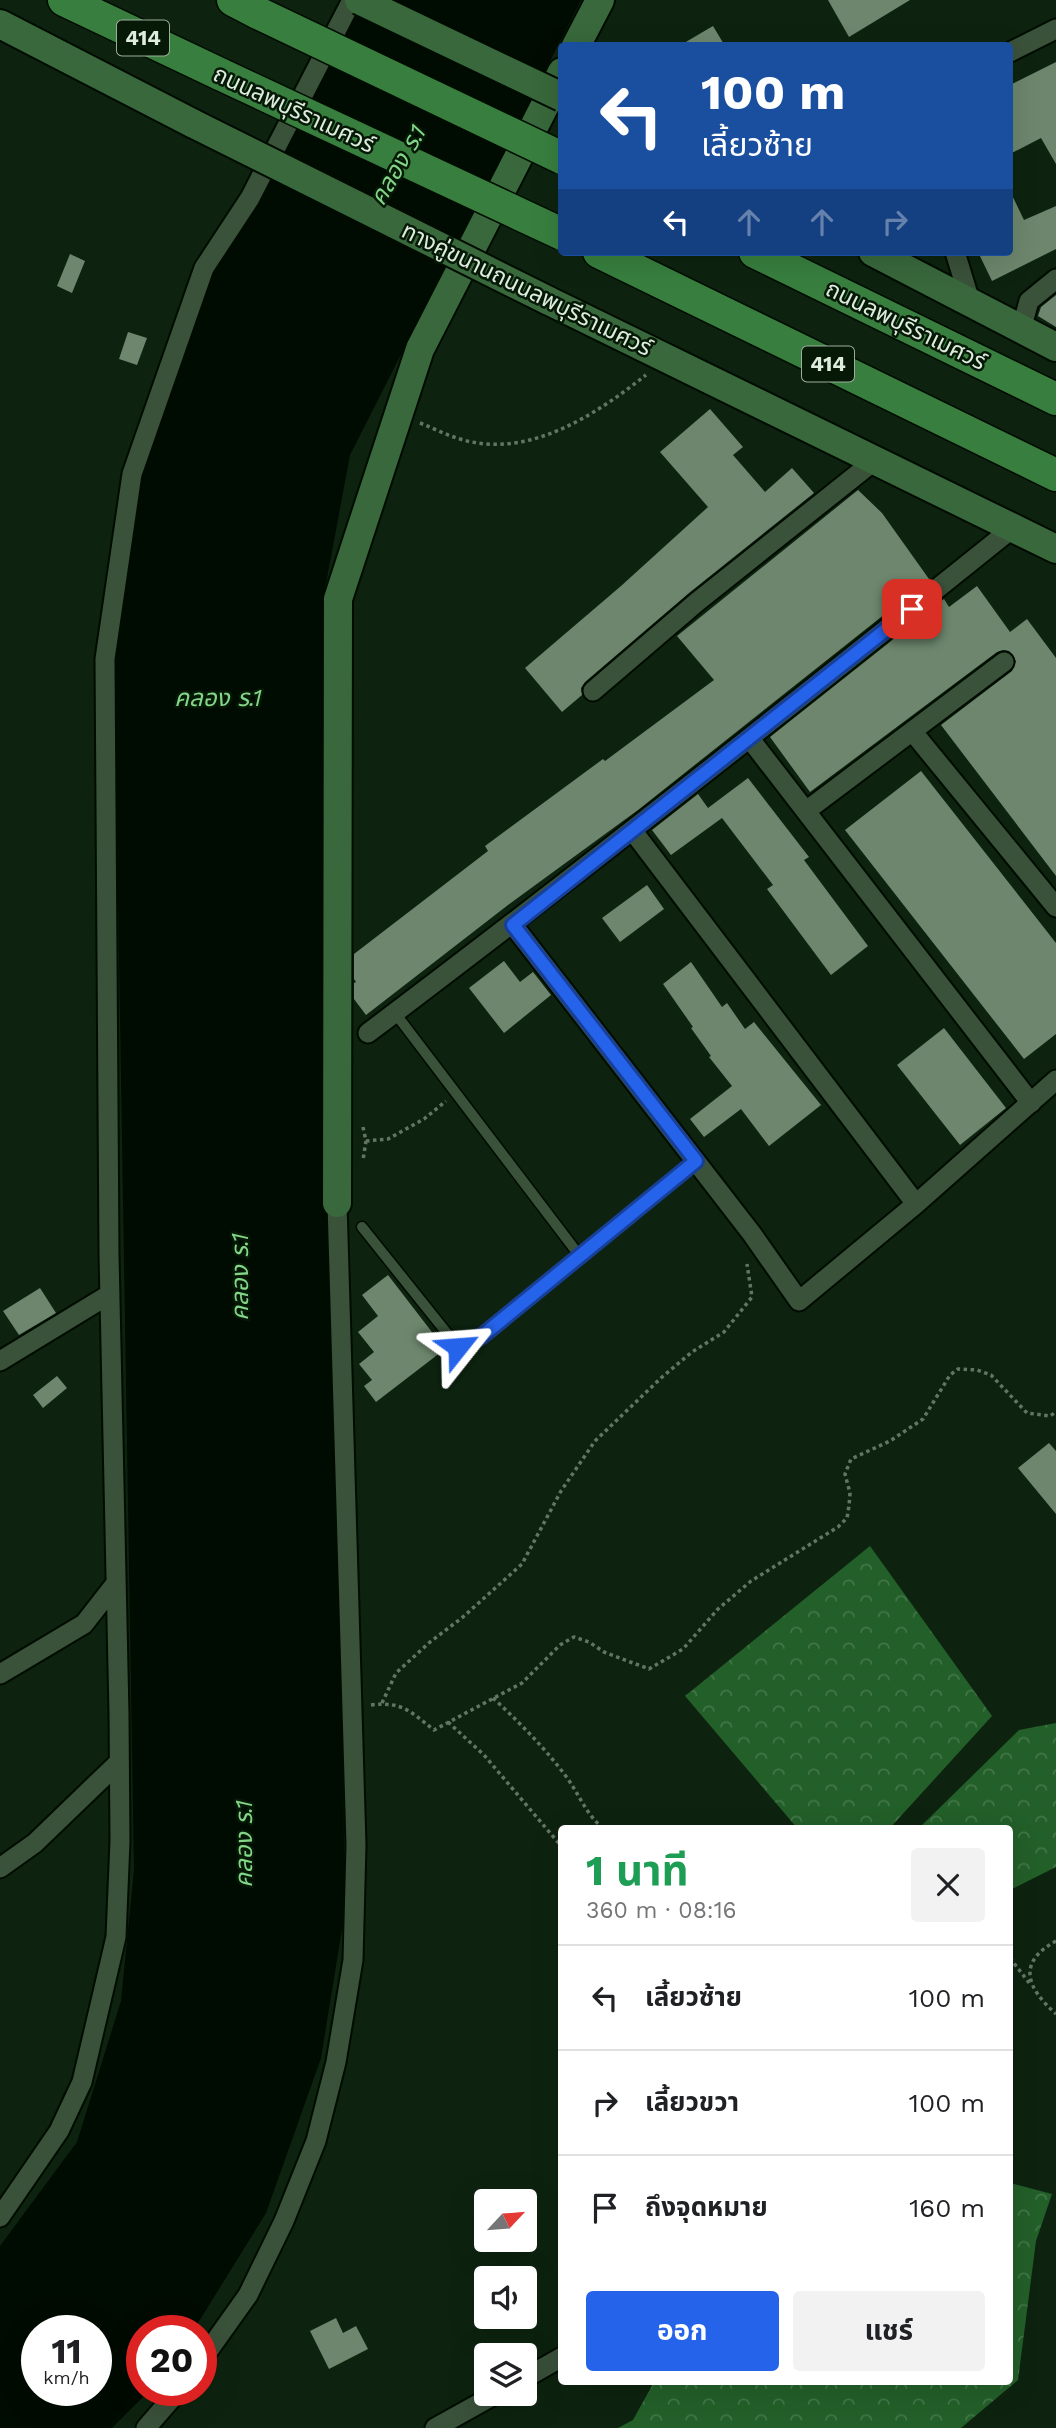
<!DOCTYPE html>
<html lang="th">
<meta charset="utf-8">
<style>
:root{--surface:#fff;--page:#f2f2f2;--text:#202124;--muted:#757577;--line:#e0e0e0;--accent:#2563eb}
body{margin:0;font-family:"Work Sans","Noto Sans Thai",sans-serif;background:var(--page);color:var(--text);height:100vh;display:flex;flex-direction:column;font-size:26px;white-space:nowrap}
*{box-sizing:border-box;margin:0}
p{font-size:23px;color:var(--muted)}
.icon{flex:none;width:38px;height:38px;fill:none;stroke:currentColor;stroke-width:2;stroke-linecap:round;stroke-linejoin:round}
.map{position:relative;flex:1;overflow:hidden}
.details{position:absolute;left:558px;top:1825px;width:455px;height:560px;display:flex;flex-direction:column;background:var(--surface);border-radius:7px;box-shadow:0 7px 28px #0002}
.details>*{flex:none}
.top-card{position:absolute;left:558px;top:42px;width:455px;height:214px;border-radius:7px;box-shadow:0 7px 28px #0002;background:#1a4fa0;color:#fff;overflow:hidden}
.needle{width:46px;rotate:64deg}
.tools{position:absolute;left:474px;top:2189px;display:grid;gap:14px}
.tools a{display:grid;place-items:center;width:63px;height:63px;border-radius:7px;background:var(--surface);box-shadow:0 7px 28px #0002;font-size:35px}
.speed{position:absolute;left:21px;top:2315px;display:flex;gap:14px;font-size:35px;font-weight:700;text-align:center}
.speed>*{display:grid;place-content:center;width:91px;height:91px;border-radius:50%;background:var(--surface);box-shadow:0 7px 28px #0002;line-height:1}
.speed small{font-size:18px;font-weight:400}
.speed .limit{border:10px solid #d22;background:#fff;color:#111}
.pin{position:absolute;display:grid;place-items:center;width:60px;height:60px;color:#fff;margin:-30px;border-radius:14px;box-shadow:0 4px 10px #0006}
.me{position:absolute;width:77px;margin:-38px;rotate:62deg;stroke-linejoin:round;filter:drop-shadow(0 0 5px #0008)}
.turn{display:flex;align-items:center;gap:24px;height:147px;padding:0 28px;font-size:32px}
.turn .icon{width:91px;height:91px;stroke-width:2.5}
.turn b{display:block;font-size:49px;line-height:60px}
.lanes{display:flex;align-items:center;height:66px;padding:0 28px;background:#0003;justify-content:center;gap:35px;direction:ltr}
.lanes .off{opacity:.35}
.round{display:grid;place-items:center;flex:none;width:74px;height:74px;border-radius:7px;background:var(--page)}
.headline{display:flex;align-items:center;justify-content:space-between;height:119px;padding:0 28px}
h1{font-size:42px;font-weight:700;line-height:52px;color:#1e9e55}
.primary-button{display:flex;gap:14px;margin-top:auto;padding:14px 28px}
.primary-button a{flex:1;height:80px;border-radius:7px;background:var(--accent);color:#fff;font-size:28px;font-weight:700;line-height:80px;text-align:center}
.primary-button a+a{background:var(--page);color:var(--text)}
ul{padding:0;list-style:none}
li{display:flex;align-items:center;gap:21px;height:105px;padding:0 28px;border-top:2px solid var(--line)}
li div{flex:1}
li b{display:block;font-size:26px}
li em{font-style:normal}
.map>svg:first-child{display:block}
</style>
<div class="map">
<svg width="1056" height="2428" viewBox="0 0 1056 2428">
<defs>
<pattern id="forest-crowns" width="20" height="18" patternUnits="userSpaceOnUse" patternTransform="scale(1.75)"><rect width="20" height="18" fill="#235f29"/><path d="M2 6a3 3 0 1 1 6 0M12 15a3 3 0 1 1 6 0" fill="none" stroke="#427648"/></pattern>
</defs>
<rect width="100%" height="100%" fill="#0d230f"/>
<path fill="url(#forest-crowns)" d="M870 1546 992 1716 889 1829H798L685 1696Z
M1056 1723V1867L1010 1890V1829H918L1019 1730Z
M1010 2183 1052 2194 1036 2241 1018 2380 961 2428H618L633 2420 654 2382H1010Z"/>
<path fill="#000b01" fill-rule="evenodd" d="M355 0H581L350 455 325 589 345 1911 321 2058 266 2213 193 2331H142V2390L149 2391 112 2428H0V2246L77 2142 121 2001 134 1870 114 651 140 475 205 281ZM37 2331H96V2390H37Z"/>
<path fill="#6d866d" d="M828 0H910L849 37Z
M713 26 725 46H679Z
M1056 62V164L1041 138 1010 154V85Z
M1010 191 1024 220 1056 206V249L992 281 978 252H1010Z
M70 254 85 261 72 293 57 286Z
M1056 295V327L1038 316 1041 307Z
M128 332 147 338 137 365 119 359Z
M710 409 743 447 733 455 765 492 792 468 814 493 689 593 585 682 581 688 582 695 562 712 525 668 621 586 708 507 660 452Z
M858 490 882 513 929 579 638 810 508 905 366 1015 354 999V983L356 982 354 979V954L488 851 485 846 603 759 605 761 714 680 677 636Z
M977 586 1010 632 1027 619 1056 658V876L941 725 1012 671 1016 661 1009 651 1003 650 997 652 810 792 770 737 944 599 949 607Z
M921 771 1056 943V1034L1024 1059 845 830Z
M748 778 809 857 804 860 868 946 831 975 767 889 773 885 722 818 671 855 652 830 698 794 708 808Z
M647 885 664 909 620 942 602 918Z
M504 961 520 982 533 972 551 995 504 1033 469 988Z
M691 962 722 1007 727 1003 745 1029 754 1022 821 1105 769 1146 741 1109 704 1137 690 1119 732 1086 709 1057 711 1056 691 1028 693 1027 663 984Z
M944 1028 1006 1108 960 1145 897 1065Z
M388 1275 445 1349 376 1402 364 1386 372 1380 359 1364 374 1352 358 1332 378 1316 362 1295Z
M40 1288 56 1313 19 1335 3 1311Z
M57 1376 67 1388 43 1408 33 1395Z
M1049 1443 1056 1451V1514L1018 1468Z
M336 2318 343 2333 356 2326 368 2349 329 2369 310 2331Z"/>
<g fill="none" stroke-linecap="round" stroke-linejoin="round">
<defs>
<path id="lane" d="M395 1013 579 1255
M362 1227 458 1347 482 1336 696 1161"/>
<path id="street" d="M1010 52 1056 29
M955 252 970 301
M1021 330 1029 301 1056 279
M593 691 697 602 874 461
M912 731 1056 907
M750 739 1031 1103
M806 811 1004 662
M632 830 916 1204
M513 925 752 1234 799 1301 916 1204 1056 1080
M368 1033C586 869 800 699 1014 527
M0 1361 110 1294
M0 1674 84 1624 116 1583
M0 1868 35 1843 119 1762
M0 2217 59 2131 82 2082 116 1937 120 1841 119 1714 109 1254 105 659 132 474 204 268 250 198 352 0
M201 2361 248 2295 284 2221 316 2141 336 2062 353 1960 356 1845 337 1203
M525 2378 562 2357
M146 2428 179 2390
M435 2428 496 2394"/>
<path id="secondary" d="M0 24 194 124
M576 46 600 0
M873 252 1056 347
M547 300 1056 549
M337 1203 338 599 420 349 562 72"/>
<path id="primary" d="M64 0 222 75
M233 0 258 13
M599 252 1056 475
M755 252 1056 399"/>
</defs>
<use href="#lane" stroke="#000c00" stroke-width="13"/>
<use href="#street" stroke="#000c00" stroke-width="23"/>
<use href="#secondary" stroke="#000c00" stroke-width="32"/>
<use href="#primary" stroke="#000c00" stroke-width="35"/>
<path stroke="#637664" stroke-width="3.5" stroke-dasharray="3.5 3.5" stroke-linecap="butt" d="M420 423C433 428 446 435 460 439 528 460 595 415 646 375
M363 1127 366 1141 363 1160
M366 1141 388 1139 424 1119 446 1101
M493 1698C519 1722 543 1746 565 1775 579 1793 585 1814 604 1829
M382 1703 396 1673 430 1642 463 1617 522 1564 561 1491 595 1441 661 1378 692 1352 724 1332 752 1297 747 1264
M371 1705C402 1701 411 1712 434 1730L522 1683 560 1645 574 1637 589 1642 604 1652 649 1669 683 1649 718 1609 751 1581 838 1527 847 1518 849 1506 850 1493 845 1474 851 1459 890 1441 923 1419 950 1375 958 1369 977 1370 991 1375 1027 1413 1050 1416 1056 1412
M448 1722 484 1755 562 1847
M1056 1941C1016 1963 1027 1988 1056 2014
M1010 1958 1030 1984"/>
<use href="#lane" stroke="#3a513a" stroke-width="10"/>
<use href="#street" stroke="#3a513a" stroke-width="19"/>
<use href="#secondary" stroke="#39683c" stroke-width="28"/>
<use href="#primary" stroke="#387f3f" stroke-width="32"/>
<defs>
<path id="secondary-bridge" d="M359 0 562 97
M194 124 547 300"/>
<path id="primary-bridge" d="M258 13 562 158
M222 75 562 234"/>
</defs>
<use href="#secondary-bridge" stroke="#000c00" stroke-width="32" stroke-linecap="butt"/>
<use href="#primary-bridge" stroke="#000c00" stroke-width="35" stroke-linecap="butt"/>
<use href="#secondary-bridge" stroke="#39683c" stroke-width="28"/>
<use href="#primary-bridge" stroke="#387f3f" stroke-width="32"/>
</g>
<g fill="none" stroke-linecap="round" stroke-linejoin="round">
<defs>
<path id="route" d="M458 1347 482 1336 696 1161 513 925 912 609"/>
</defs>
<use href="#route" stroke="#184099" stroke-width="18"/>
<use href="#route" stroke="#2563eb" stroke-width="12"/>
</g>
<g text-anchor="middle" stroke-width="5" stroke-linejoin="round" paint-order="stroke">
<g fill="#051906" stroke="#9dad9d" stroke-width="2">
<rect x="117" y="20.5" width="52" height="35" rx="5"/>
<rect x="802" y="346.5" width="52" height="35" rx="5"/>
</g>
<g font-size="21" font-weight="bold" fill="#deecde">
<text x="143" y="45">414</text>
<text x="828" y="371">414</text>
</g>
<g font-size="23" fill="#deecde" stroke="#051906">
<text transform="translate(294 109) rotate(25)" y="8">ถนนลพบุรีราเมศวร์</text>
<text transform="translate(527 289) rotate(26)" y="8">ทางคู่ขนานถนนลพบุรีราเมศวร์</text>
<text transform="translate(906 325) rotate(26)" y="8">ถนนลพบุรีราเมศวร์</text>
</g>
<g font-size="24" font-style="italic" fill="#83d587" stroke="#051906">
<text transform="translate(398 165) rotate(-60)" y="8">คลอง ร.1</text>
<text x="218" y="706">คลอง ร.1</text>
<text transform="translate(240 1277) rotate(-90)" y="8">คลอง ร.1</text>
<text transform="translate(244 1844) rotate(-90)" y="8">คลอง ร.1</text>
</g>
</g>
</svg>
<div class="tools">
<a><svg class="needle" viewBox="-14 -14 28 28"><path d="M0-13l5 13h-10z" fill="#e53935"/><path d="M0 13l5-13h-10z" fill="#757577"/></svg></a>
<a><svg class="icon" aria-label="sound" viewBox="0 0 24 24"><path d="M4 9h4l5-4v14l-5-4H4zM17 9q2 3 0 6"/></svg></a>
<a><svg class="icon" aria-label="layers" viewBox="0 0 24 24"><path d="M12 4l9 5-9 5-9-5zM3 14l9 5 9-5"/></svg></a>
</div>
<div class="speed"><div>11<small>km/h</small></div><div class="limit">20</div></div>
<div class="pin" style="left:912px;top:609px;background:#d93025"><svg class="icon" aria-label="arrive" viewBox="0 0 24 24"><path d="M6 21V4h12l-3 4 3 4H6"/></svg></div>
<svg class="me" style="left:458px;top:1347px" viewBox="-20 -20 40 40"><path d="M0-17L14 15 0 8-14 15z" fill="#2563eb" stroke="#fff" stroke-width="4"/></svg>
<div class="top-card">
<div class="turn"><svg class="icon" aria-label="left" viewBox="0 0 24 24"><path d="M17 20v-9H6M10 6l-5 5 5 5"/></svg><div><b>100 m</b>เลี้ยวซ้าย</div></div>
<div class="lanes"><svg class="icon" aria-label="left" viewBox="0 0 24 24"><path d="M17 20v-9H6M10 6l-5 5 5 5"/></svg><svg class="icon off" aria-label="ahead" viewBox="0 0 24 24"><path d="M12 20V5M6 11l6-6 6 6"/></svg><svg class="icon off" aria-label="ahead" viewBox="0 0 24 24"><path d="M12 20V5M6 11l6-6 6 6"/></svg><svg class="icon off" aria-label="right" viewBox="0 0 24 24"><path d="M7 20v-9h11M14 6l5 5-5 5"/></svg></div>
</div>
<section class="details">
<div class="headline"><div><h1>1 นาที</h1><p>360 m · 08:16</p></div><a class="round"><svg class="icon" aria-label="close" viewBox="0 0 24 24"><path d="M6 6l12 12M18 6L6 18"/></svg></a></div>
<ul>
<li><svg class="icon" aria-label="left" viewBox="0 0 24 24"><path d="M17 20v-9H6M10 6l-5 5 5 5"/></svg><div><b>เลี้ยวซ้าย</b></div><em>100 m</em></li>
<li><svg class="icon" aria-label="right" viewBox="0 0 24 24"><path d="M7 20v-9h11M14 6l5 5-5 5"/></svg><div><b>เลี้ยวขวา</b></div><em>100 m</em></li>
<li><svg class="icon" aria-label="arrive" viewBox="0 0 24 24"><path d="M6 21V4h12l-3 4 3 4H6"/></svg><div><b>ถึงจุดหมาย</b></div><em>160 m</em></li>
</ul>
<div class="primary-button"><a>ออก</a><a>แชร์</a></div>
</section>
</div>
